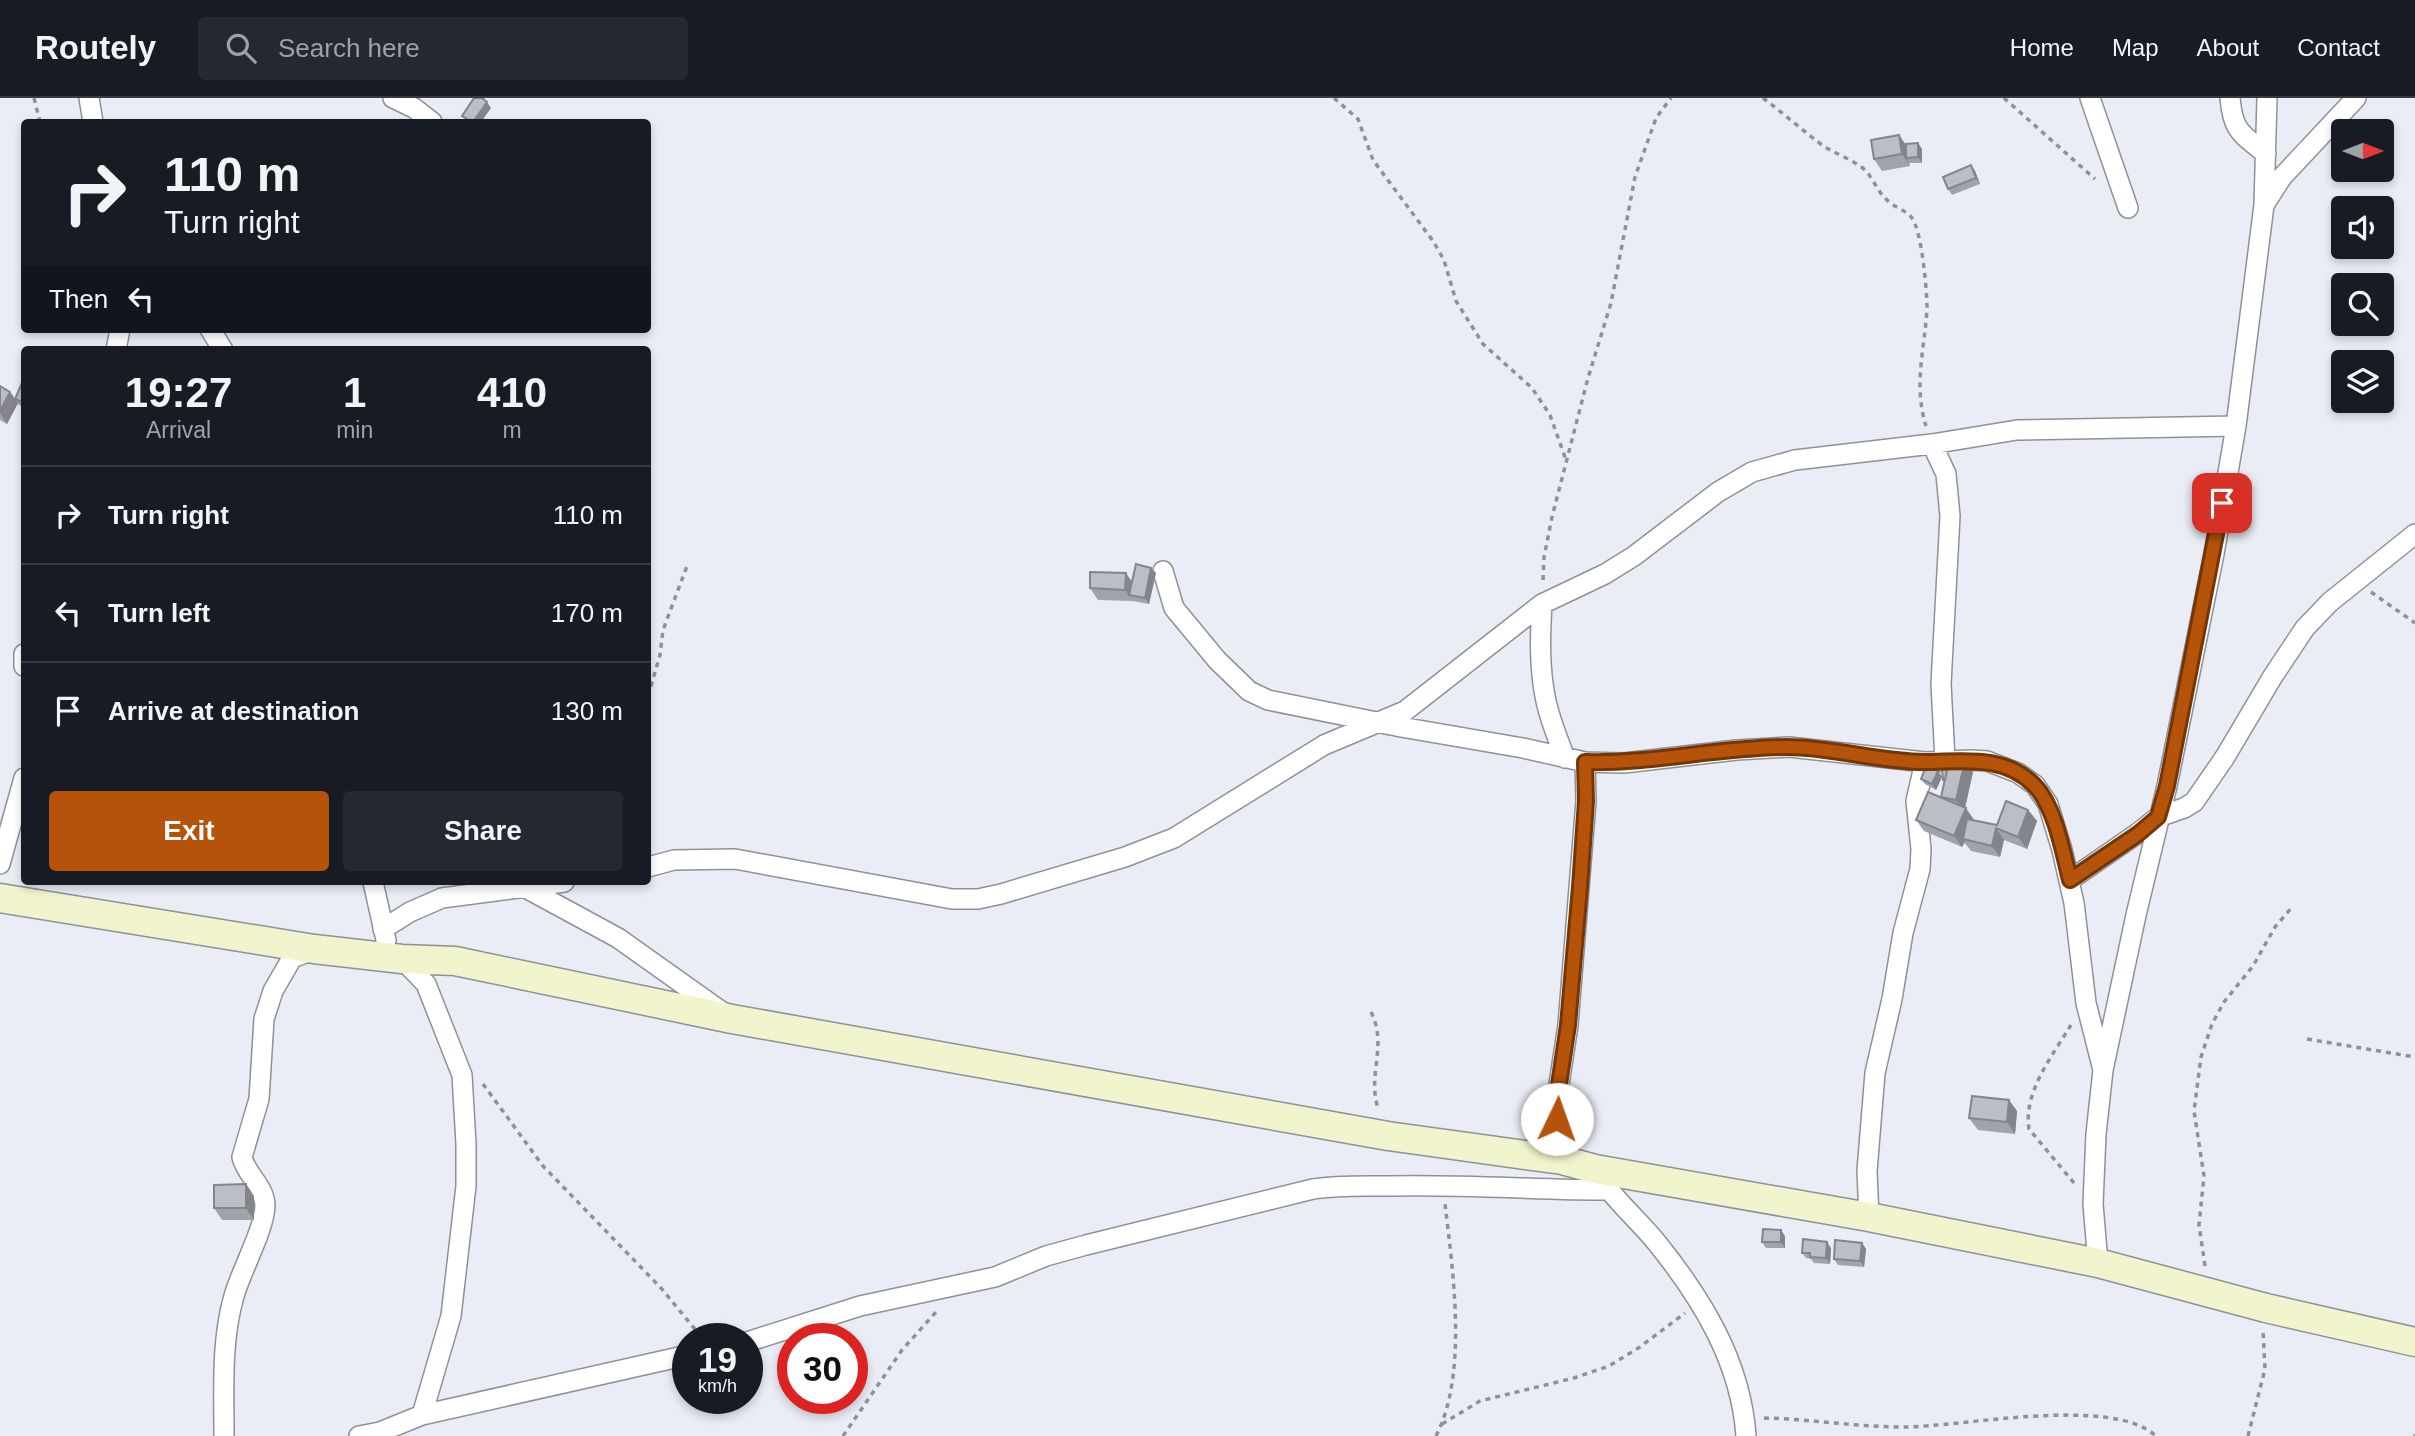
<!DOCTYPE html>
<style>
:root{--surface:#171b24;--page:#242831;--text:#f1f3f6;--muted:#9ea1a6;--line:#363941;--accent:#b45309}
body{margin:0;font-family:Helvetica,sans-serif;background:var(--page);color:var(--text);height:100vh;display:flex;flex-direction:column;font-size:26px;white-space:nowrap}
*{box-sizing:border-box;margin:0}
p{font-size:23px;color:var(--muted)}
.icon{flex:none;width:38px;height:38px;fill:none;stroke:currentColor;stroke-width:2;stroke-linecap:round;stroke-linejoin:round}
.map{position:relative;flex:1;overflow:hidden}
.sheet{position:absolute;left:21px;top:248px;width:630px;height:539px;display:flex;flex-direction:column;background:var(--surface);border-radius:7px;box-shadow:0 4px 10px #0003}
.sheet>*{flex:none}
.banner{position:absolute;left:21px;top:21px;width:630px;height:214px;border-radius:7px;box-shadow:0 4px 10px #0003;background:#171b24;color:var(--text);overflow:hidden}
.needle{width:46px;rotate:90deg}
.controls{position:absolute;left:2331px;top:21px;display:grid;gap:14px}
.controls a{display:grid;place-items:center;width:63px;height:63px;border-radius:7px;background:var(--surface);box-shadow:0 4px 10px #0003;font-size:35px}
.speed{position:absolute;left:672px;top:1225px;display:flex;gap:14px;font-size:35px;font-weight:700;text-align:center}
.speed>*{display:grid;place-content:center;width:91px;height:91px;border-radius:50%;background:var(--surface);box-shadow:0 4px 10px #0003;line-height:1}
.speed small{font-size:18px;font-weight:400}
.speed .limit{border:10px solid #d22;background:#fff;color:#111}
.pin{position:absolute;display:grid;place-items:center;width:60px;height:60px;color:#fff;margin:-30px;border-radius:14px;box-shadow:0 4px 10px #0006}
.me{position:absolute;width:77px;margin:-38px;rotate:3deg;stroke-linejoin:round;filter:drop-shadow(0 0 5px #0008)}
.turn{display:flex;align-items:center;gap:24px;height:147px;padding:0 28px;font-size:32px}
.turn .icon{width:91px;height:91px;stroke-width:2.5}
.turn b{display:block;font-size:49px;line-height:60px}
.then{display:flex;align-items:center;height:66px;padding:0 28px;background:#0003;gap:14px;font-size:26px}
.eta{display:flex;justify-content:space-evenly;align-items:center;height:119px;text-align:center}
.eta b{font-size:42px;font-weight:600;line-height:49px}
.action{display:flex;gap:14px;margin-top:auto;padding:14px 28px}
.action a{flex:1;height:80px;border-radius:7px;background:var(--accent);color:#fff;font-size:28px;font-weight:600;line-height:80px;text-align:center}
.action a+a{background:var(--page);color:var(--text)}
ul{padding:0;list-style:none}
li{display:flex;align-items:center;gap:21px;height:98px;padding:0 28px;border-top:2px solid var(--line)}
li div{flex:1}
li b{display:block;font-size:26px}
li em{font-style:normal}
header{display:flex;align-items:center;gap:42px;box-sizing:border-box;height:98px;padding:0 35px;background:var(--surface);border-bottom:2px solid var(--line)}
header strong{font-size:33px}
nav{display:flex;gap:38px;margin-inline-start:auto;font-size:24px}
.search{width:490px;height:63px;background:var(--page);display:flex;align-items:center;gap:18px;box-sizing:border-box;padding:0 24px;border-radius:7px;color:var(--muted);font-size:26px}
.map>svg:first-child{display:block}
</style>
<header>
<strong>Routely</strong>
<div class="search"><svg class="icon" aria-label="search" viewBox="0 0 24 24"><circle cx="10" cy="10" r="6"/><path d="M15 15l6 6"/></svg>Search here</div>
<nav><a>Home</a><a>Map</a><a>About</a><a>Contact</a></nav>
</header>
<div class="map">
<svg width="2415" height="1338" viewBox="0 0 2415 1338">
<rect width="100%" height="100%" fill="#eaedf6"/>
<g fill="none" stroke-linecap="round" stroke-linejoin="round">
<defs>
<path id="street" d="M89 0 93 24
M393 0 414 10 432 24
M2090 0 2128 110
M2230 0C2233 34 2241 35 2266 56
M2264 107 2267 0
M210 231 223 252
M116 252 120 231
M1932 346 1946 376 1950 418 1941 586 1945 662
M1163 473 1174 510 1217 562 1249 593 1268 602 1401 629 1523 650 1585 664 1624 665 1737 652 1789 649 1925 664 1971 662 1987 663 2018 675 2035 687 2048 706 2062 752 2074 805 2086 905 2103 972
M1542 506C1540 538 1539 571 1546 603 1550 622 1558 641 1565 660
M24 556V568
M0 766 24 680
M648 769 674 762 735 761 952 801H978L1001 796 1125 759 1174 740 1324 647 1405 613 1542 506 1605 476 1634 458 1718 394 1752 374 1795 362 1932 346 2017 332 2236 328
M2070 782 2138 735 2158 719 2184 710 2194 704 2225 659 2273 578 2305 530 2330 504 2415 436
M373 784 386 842
M524 789 618 840 725 916
M383 831 410 814 442 800 564 784
M402 861 426 886 462 977 466 1046V1088L451 1218 422 1317
M1562 1062 1557 1021V1000L1568 927 1586 703 1585 664
M1603 1084C1619 1106 1640 1124 1657 1145 1702 1201 1741 1264 1746 1338
M1869 1119 1867 1073 1875 975 1892 901 1903 835 1920 771 1921 751 1916 703 1925 664
M2098 1165 2093 1106 2096 1036 2103 972 2136 817 2167 688 2214 456 2236 328 2264 107 2282 79 2356 0
M747 1244 860 1208 995 1179 1046 1158 1086 1147 1313 1091C1338 1087 1363 1088 1388 1088 1462 1086 1535 1092 1609 1092
M224 1338C224 1292 221 1243 234 1198 241 1173 265 1130 265 1107 264 1087 246 1077 242 1059L259 1001 264 921 273 893 292 860 313 852
M359 1338 380 1334 422 1317 688 1257"/>
<path id="secondary" d="M0 800 314 851 402 861 455 863 732 921 1388 1038 1562 1062 1595 1071 1869 1119 2098 1165 2266 1210 2415 1244"/>
</defs>
<use href="#street" stroke="#8d9198" stroke-width="22"/>
<use href="#secondary" stroke="#8d9198" stroke-width="31"/>
<path stroke="#8f9197" stroke-width="3.5" stroke-dasharray="5 5" stroke-linecap="butt" d="M34 0 40 24
M1334 0 1358 21 1373 62 1433 143 1444 162 1456 203 1483 246 1532 290 1550 317 1566 362
M1763 0C1783 15 1802 32 1822 47 1834 55 1848 60 1860 68 1872 76 1876 92 1886 101 1893 109 1906 112 1912 120 1922 134 1927 193 1927 210 1925 250 1913 287 1926 328
M2004 0 2095 81
M1543 482 1544 459 1552 419 1588 280 1611 205 1635 79 1656 20 1671 0
M2371 494 2415 525
M648 598 660 557 663 532 687 468
M1371 914C1388 948 1367 976 1378 1010
M2071 927C2053 957 2023 994 2029 1031L2074 1085
M2307 941 2415 959
M483 986 543 1068 661 1190 703 1241
M2205 1168 2199 1127 2204 1078 2194 1013 2201 959 2212 926 2224 904 2253 868 2275 829 2293 808
M1764 1320C1811 1321 1856 1329 1903 1329 1962 1329 2111 1297 2156 1338
M1442 1326 1480 1303 1574 1280 1609 1268 1640 1249 1685 1215
M843 1338 902 1252 936 1214
M1436 1338C1468 1276 1453 1174 1445 1106
M2248 1338 2265 1271 2263 1233
M2414 1338 2415 1337"/>
<use href="#street" stroke="#fff" stroke-width="19"/>
<use href="#secondary" stroke="#f2f4cd" stroke-width="28"/>
</g>
<path fill="#a1a3aa" d="M1899 37 1906 47 1918 45 1922 51V65H1909L1910 68 1882 73 1874 61Z
M1971 67 1975 73 1980 86 1952 97 1948 91Z
M24 280V309L19 307 15 301Z
M0 288 10 294 18 305 7 326 0 322Z
M1151 470 1156 475 1149 506 1133 503 1098 502 1090 490 1132 484Z
M1938 673 1942 679 1936 692 1925 686 1921 681Z
M1973 674 1965 710 1974 722 1997 727 2028 712 2037 723 2027 751 2004 742 2000 759 1971 753 1964 744 1962 749 1924 733 1916 722 1941 699 1944 684 1943 682Z
M2017 1013 2015 1036 1978 1032 1969 1020Z
M254 1098V1122H222L214 1110Z
M1785 1138V1150H1766L1762 1144Z
M1862 1145 1866 1151 1864 1169 1838 1167 1834 1161Z
M1831 1150 1830 1166 1814 1165 1811 1161 1806 1160 1802 1155Z"/>
<path fill="#83858b" d="M487 4 491 10 481 24H473Z
M1899 37 1907 49 1906 60 1909 65 1910 68 1902 56Z
M1918 45 1922 51V65L1918 59Z
M1971 67 1975 73 1980 86 1976 80Z
M10 294 18 305 7 326 0 315V313Z
M1151 470 1156 475 1149 506 1145 500Z
M1126 475 1134 487 1129 497 1133 503 1125 492Z
M1965 663 1973 674 1964 714 1956 702Z
M1938 673 1942 679 1936 692 1932 686Z
M1966 710 1974 722 1963 741 1965 744 1962 749 1954 738Z
M2028 712 2037 723 2027 751 2018 739Z
M1996 730 2004 742 2000 759 1992 748Z
M2009 1002 2017 1013 2015 1036 2007 1024Z
M246 1086 254 1098V1122L246 1110Z
M1781 1132 1785 1138V1150L1781 1144Z
M1827 1144 1831 1150 1830 1166 1826 1160Z
M1862 1145 1866 1151 1864 1169 1860 1163Z"/>
<path fill="#bbbec6" stroke="#83858b" stroke-width="2" d="M474 0H482L487 4 473 24H472L462 18Z
M1899 37 1902 56 1874 61 1871 42Z
M1918 45V59L1906 60V46Z
M1971 67 1976 80 1948 91 1943 79Z
M24 280V305L15 301Z
M0 288 10 294 0 313Z
M1136 466 1151 470 1145 500 1129 497Z
M1090 474 1126 475 1125 492 1090 490Z
M1950 659 1965 663 1956 702 1941 699Z
M1926 668 1938 673 1932 686 1921 681Z
M1947 671 1945 682H1943L1942 672Z
M1928 694 1966 710 1954 738 1916 722Z
M2006 703 2028 712 2018 739 1996 730 1992 748 1963 741 1967 721 1997 727Z
M1972 998 2009 1002 2007 1024 1969 1020Z
M246 1086V1110H214V1087Z
M1763 1131 1781 1132V1144H1762Z
M1803 1141 1827 1144 1826 1160 1810 1159V1155H1802Z
M1835 1142 1862 1145 1860 1163 1834 1161Z"/>
<g fill="none" stroke-linecap="round" stroke-linejoin="round">
<defs>
<path id="route" d="M1557 1021V1000L1568 927 1580 789 1586 703 1585 664C1653 666 1719 649 1787 649 1833 649 1879 664 1925 664 1963 664 2005 656 2035 688 2055 709 2063 754 2070 782L2138 736 2158 719 2167 688 2222 405"/>
</defs>
<use href="#route" stroke="#753606" stroke-width="18"/>
<use href="#route" stroke="#b45309" stroke-width="12"/>
</g>
</svg>
<div class="controls">
<a><svg class="needle" viewBox="-14 -14 28 28"><path d="M0-13l5 13h-10z" fill="#e53935"/><path d="M0 13l5-13h-10z" fill="#9ea1a6"/></svg></a>
<a><svg class="icon" aria-label="sound" viewBox="0 0 24 24"><path d="M4 9h4l5-4v14l-5-4H4zM17 9q2 3 0 6"/></svg></a>
<a><svg class="icon" aria-label="search" viewBox="0 0 24 24"><circle cx="10" cy="10" r="6"/><path d="M15 15l6 6"/></svg></a>
<a><svg class="icon" aria-label="layers" viewBox="0 0 24 24"><path d="M12 4l9 5-9 5-9-5zM3 14l9 5 9-5"/></svg></a>
</div>
<div class="speed"><div>19<small>km/h</small></div><div class="limit">30</div></div>
<div class="pin" style="left:2222px;top:405px;background:#d93025"><svg class="icon" aria-label="arrive" viewBox="0 0 24 24"><path d="M6 21V4h12l-3 4 3 4H6"/></svg></div>
<svg class="me" style="left:1557px;top:1021px" viewBox="-20 -20 40 40"><circle r="19" fill="#fff"/><path d="M0-13L10 11 0 6-10 11z" fill="#b45309"/></svg>
<div class="banner">
<div class="turn"><svg class="icon" aria-label="right" viewBox="0 0 24 24"><path d="M7 20v-9h11M14 6l5 5-5 5"/></svg><div><b>110 m</b>Turn right</div></div>
<div class="then">Then<svg class="icon" aria-label="left" viewBox="0 0 24 24"><path d="M17 20v-9H6M10 6l-5 5 5 5"/></svg></div>
</div>
<section class="sheet">
<div class="eta">
<div><b>19:27</b><p>Arrival</p></div>
<div><b>1</b><p>min</p></div>
<div><b>410</b><p>m</p></div>
</div>
<ul>
<li><svg class="icon" aria-label="right" viewBox="0 0 24 24"><path d="M7 20v-9h11M14 6l5 5-5 5"/></svg><div><b>Turn right</b></div><em>110 m</em></li>
<li><svg class="icon" aria-label="left" viewBox="0 0 24 24"><path d="M17 20v-9H6M10 6l-5 5 5 5"/></svg><div><b>Turn left</b></div><em>170 m</em></li>
<li><svg class="icon" aria-label="arrive" viewBox="0 0 24 24"><path d="M6 21V4h12l-3 4 3 4H6"/></svg><div><b>Arrive at destination</b></div><em>130 m</em></li>
</ul>
<div class="action"><a>Exit</a><a>Share</a></div>
</section>
</div>
